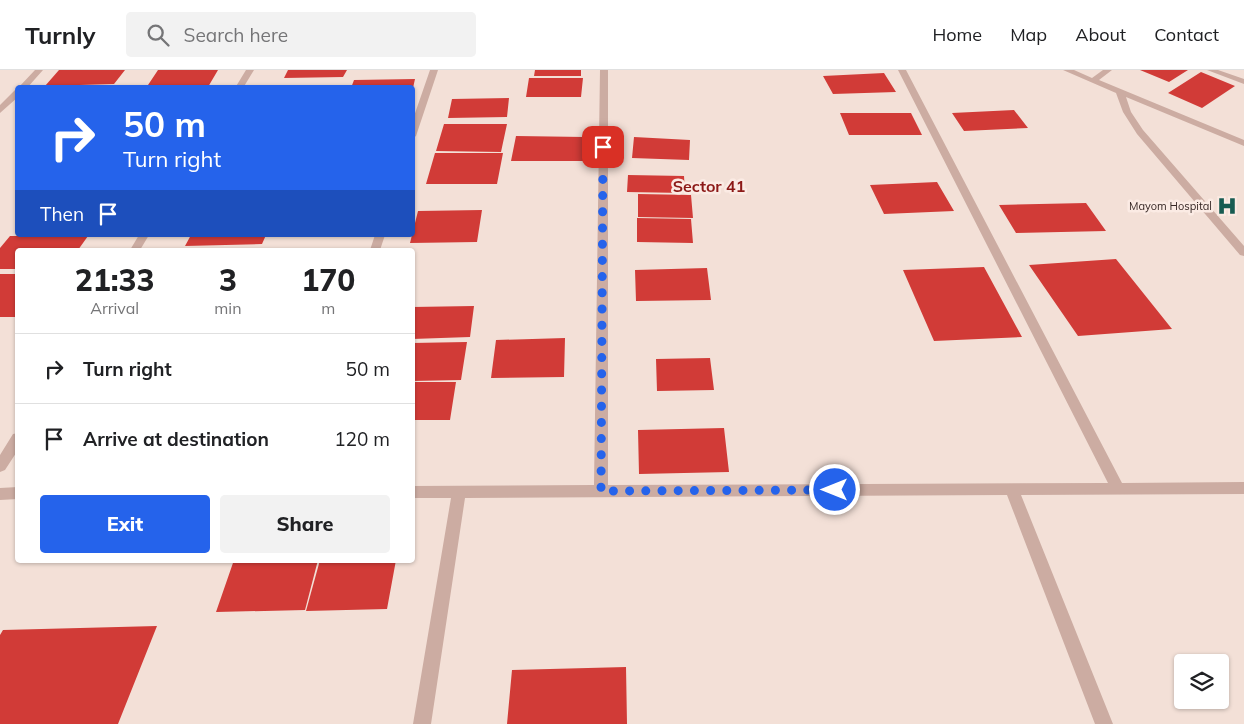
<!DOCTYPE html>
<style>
:root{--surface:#fff;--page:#f2f2f2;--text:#202124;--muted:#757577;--line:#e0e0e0;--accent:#2563eb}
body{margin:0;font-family:Mulish,sans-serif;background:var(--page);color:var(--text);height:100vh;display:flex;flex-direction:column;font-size:19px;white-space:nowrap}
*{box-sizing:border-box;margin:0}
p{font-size:16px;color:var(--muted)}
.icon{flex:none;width:28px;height:28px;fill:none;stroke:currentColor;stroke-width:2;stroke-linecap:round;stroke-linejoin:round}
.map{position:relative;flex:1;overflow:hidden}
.sheet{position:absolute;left:15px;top:178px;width:400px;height:315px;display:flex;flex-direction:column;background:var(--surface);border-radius:5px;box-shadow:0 1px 4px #0004}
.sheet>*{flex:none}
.banner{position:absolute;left:15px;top:15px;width:400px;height:152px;border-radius:5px;box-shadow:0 1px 4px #0004;background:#2563eb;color:#fff;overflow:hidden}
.tools{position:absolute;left:1174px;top:584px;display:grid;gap:10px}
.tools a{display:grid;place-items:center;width:55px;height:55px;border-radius:5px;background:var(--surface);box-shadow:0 1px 4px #0004;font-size:25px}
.pin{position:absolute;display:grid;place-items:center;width:42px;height:42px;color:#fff;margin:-21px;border-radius:10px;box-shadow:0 2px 8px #0006}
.me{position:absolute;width:55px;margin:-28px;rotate:270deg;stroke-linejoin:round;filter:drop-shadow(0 0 4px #0008)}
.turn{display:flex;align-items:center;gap:18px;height:105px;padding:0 25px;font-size:22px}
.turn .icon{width:65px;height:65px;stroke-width:2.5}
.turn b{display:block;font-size:35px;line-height:42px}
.then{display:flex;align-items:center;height:48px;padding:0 25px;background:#0003;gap:10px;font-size:19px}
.eta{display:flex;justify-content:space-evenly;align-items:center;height:85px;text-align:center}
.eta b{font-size:30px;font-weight:800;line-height:35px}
.cta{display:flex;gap:10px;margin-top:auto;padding:10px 25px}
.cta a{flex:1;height:58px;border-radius:5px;background:var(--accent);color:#fff;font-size:20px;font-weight:800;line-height:58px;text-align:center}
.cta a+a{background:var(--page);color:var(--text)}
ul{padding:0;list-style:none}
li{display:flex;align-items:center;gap:15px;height:70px;padding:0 25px;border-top:1px solid var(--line)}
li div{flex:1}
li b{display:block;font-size:19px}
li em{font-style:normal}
header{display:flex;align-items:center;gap:30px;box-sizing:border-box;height:70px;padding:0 25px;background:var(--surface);border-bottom:1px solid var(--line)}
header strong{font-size:24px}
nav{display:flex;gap:28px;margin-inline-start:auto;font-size:18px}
.search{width:350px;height:45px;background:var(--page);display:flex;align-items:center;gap:12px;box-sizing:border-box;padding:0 18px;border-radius:5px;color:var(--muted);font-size:19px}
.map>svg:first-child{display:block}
</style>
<header>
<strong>Turnly</strong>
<div class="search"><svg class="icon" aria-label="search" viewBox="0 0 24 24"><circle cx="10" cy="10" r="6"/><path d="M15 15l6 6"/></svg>Search here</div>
<nav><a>Home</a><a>Map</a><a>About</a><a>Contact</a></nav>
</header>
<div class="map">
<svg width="1244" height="654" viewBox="0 0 1244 654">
<rect width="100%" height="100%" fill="#f3e0d7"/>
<path fill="#d13b37" d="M59 0H125L114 14 45 16Z
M158 0H218L208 17 146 18Z
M288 0H347L343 7 284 8Z
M535 0H581V6H534Z
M1140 0H1188L1169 12Z
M1201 2 1235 16 1202 38 1168 23Z
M884 3 896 22 833 24 823 6Z
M529 8H583L581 27H526Z
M415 9 413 18H351L354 10Z
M509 28 507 47 448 48 452 29Z
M1014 40 1028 58 964 61 952 43Z
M840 43H911L922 65H849Z
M444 54H507L501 82 436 81Z
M516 66 585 67 583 91H511Z
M634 67 690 70 689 90 632 88Z
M435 83H503L497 114H426Z
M628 105 684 106 685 123 627 122Z
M937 112 954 141 884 144 870 115Z
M638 124 691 125 693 148 638 147Z
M1086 133 1106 161 1016 163 999 135Z
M482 140 477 172 410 173 418 141Z
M637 148 691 149 693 173 637 172Z
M191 165H266L262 174 185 176Z
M10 166H88L78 180H18V199H0V178Z
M1116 189 1172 259 1078 266 1029 195Z
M984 197 1022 267 934 271 903 200Z
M707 198 711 230 636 231 635 200Z
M0 204H18V247H0Z
M474 236 470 267 412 269V237Z
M565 268 564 307 491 308 496 270Z
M467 272 461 310 412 311V273Z
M710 288 714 320 657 321 656 289Z
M412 312H456L450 350H412Z
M724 358 729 402 639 404 638 360Z
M234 490H318L305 540 216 542Z
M320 490H396L387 539 306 541Z
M157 556 118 654H0V565L3 560Z
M626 597 627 654H507L512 600Z"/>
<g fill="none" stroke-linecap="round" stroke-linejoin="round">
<path fill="#ccaca2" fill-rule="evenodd" d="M35 0H43L27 18H18Z
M246 0H254L243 18H235Z
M430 0H438L416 66 412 69V52Z
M600 0H608V415L1108 413 898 0H906L1122 413 1244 412V424L1021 425 1113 654H1095L1007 425 465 428 431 654H413L451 428H412V416L594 415Z
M1063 0H1074L1092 8 1103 0H1112L1099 10 1244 70V76L1126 27 1131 42 1143 60 1244 176V186L1240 185 1137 64 1123 42 1116 23Z
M1207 0H1218L1244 9V14Z
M15 20H18V27L0 43V35Z
M139 165H149L140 180H130Z
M375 165H385L380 180H370Z
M18 363V380L5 400 0 402V385L13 364Z
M18 417V429L0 430V418Z"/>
</g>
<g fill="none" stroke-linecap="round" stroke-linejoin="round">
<path stroke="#2563eb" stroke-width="9" stroke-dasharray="0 16.2" d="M603 77 601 421 835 420"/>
</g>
<defs>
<symbol id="hospital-bare" viewBox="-9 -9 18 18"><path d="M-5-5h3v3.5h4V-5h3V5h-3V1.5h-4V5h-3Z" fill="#175b51" stroke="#fbebe4" stroke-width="2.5" paint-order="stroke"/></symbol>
</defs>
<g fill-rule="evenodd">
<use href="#hospital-bare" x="1213" y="122" width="28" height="28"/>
</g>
<g text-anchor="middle" stroke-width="5" stroke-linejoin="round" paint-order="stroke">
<g font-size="11" fill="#362725" stroke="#fbebe4" text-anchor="end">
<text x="1212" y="140">Mayom Hospital</text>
</g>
<g font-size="16" font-weight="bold" fill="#8c1917" stroke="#fbebe4">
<text x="709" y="122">Sector 41</text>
</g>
</g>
</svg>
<div class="tools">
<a><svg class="icon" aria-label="layers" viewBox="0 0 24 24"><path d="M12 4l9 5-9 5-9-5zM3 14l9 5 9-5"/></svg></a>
</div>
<div class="pin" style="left:603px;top:77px;background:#d93025"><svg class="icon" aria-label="arrive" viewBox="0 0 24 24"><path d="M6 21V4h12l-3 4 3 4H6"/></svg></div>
<svg class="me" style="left:835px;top:420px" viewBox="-20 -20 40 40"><circle r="17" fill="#2563eb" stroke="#fff" stroke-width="3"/><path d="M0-11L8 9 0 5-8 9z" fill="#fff"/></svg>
<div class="banner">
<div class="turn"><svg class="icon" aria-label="right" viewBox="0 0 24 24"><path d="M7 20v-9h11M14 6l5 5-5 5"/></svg><div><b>50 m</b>Turn right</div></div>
<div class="then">Then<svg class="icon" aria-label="arrive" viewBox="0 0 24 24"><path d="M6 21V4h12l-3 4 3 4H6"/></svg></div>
</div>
<section class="sheet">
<div class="eta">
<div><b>21:33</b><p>Arrival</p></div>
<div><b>3</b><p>min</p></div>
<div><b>170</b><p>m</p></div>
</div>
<ul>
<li><svg class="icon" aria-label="right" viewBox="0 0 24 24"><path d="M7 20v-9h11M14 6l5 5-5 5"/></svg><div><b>Turn right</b></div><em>50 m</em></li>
<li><svg class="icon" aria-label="arrive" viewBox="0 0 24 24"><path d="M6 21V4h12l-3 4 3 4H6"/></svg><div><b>Arrive at destination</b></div><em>120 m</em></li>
</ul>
<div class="cta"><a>Exit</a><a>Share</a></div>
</section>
</div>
